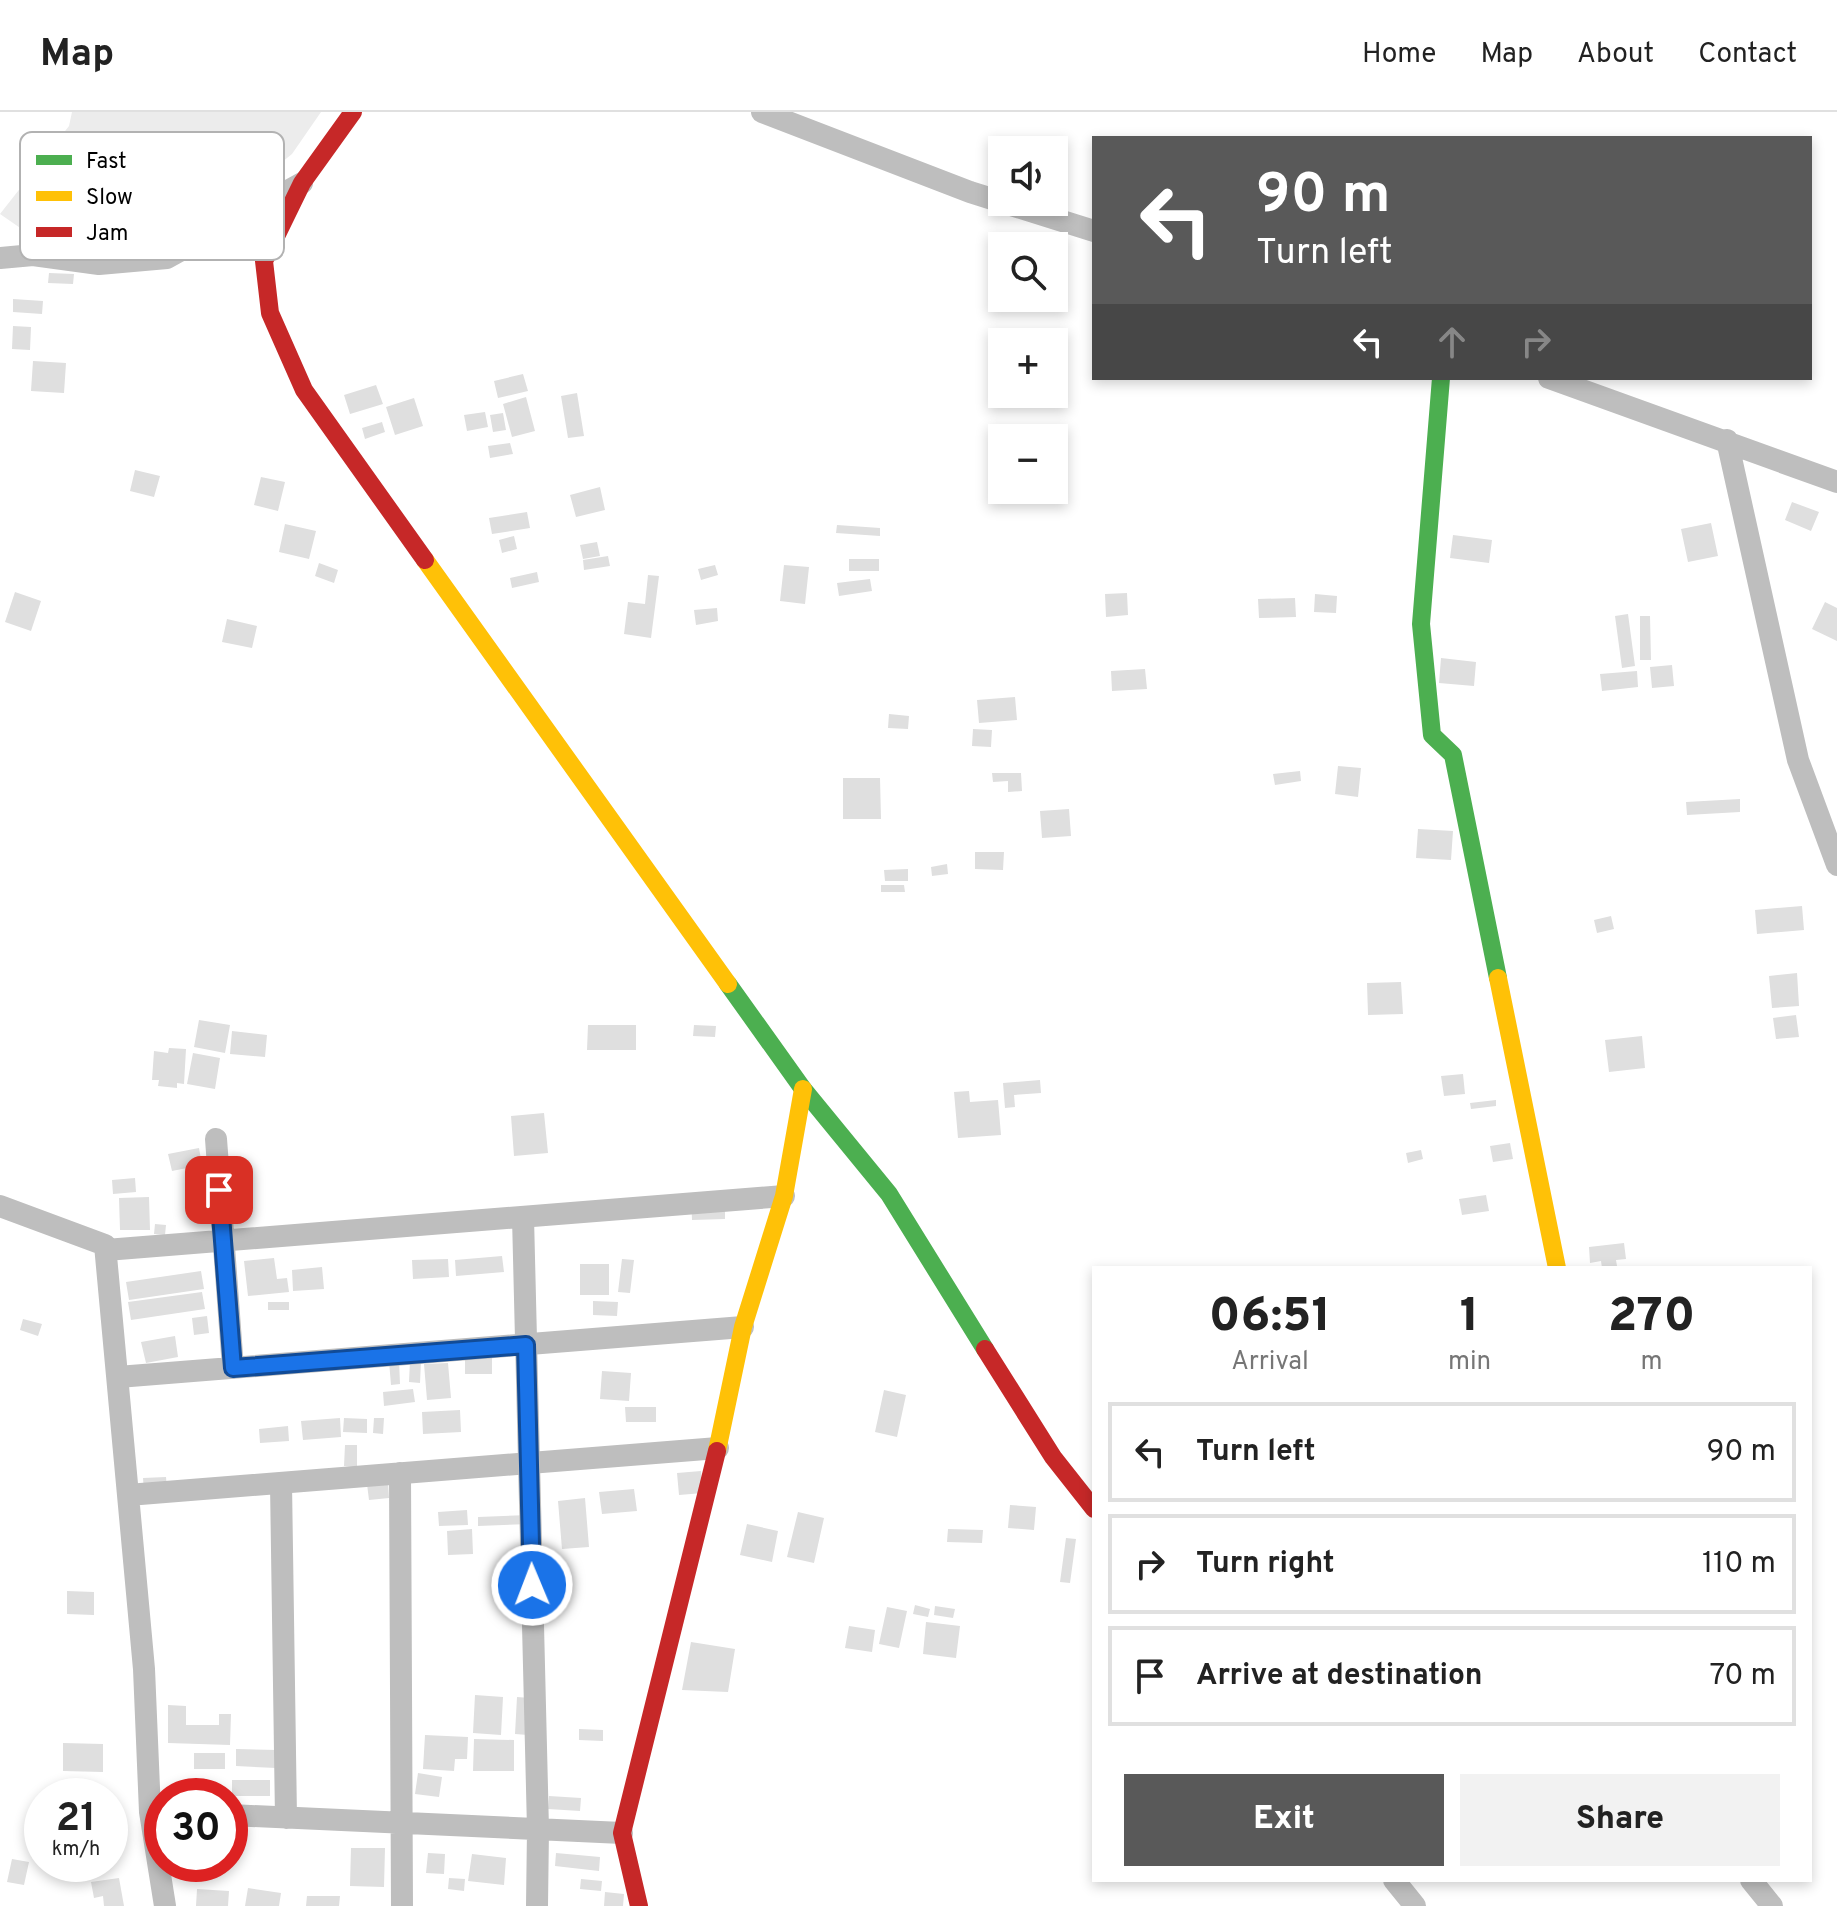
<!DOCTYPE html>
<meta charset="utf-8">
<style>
:root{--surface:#fff;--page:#f2f2f2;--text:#222;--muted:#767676;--line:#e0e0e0;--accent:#595959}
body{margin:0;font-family:Overpass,sans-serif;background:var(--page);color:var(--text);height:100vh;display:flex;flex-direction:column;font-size:30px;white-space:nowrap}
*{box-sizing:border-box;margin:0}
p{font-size:26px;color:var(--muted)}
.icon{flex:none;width:44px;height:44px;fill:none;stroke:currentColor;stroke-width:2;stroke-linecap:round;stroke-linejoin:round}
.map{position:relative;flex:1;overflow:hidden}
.drawer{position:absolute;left:1092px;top:1154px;width:720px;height:616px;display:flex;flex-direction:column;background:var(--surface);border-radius:0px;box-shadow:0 4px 12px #0003}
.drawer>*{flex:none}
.hud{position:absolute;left:1092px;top:24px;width:720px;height:244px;border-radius:0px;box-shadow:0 4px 12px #0003;background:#595959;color:#fff;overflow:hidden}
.controls{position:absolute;left:988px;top:24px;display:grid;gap:16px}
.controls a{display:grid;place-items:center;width:80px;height:80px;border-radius:0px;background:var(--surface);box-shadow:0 4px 12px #0003;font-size:40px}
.speed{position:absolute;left:24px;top:1666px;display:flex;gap:16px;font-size:40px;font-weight:700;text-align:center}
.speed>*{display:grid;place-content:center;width:104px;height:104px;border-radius:50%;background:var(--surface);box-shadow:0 4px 12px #0003;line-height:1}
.speed small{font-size:20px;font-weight:400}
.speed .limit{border:12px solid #d22;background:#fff;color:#111}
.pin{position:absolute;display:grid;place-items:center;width:68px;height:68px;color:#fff;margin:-34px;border-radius:16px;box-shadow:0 4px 12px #0006}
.me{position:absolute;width:88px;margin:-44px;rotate:359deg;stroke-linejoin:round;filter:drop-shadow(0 0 6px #0008)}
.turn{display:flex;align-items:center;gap:28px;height:168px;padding:0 32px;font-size:36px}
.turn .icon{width:104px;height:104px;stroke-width:2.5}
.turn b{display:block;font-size:56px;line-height:68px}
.lanes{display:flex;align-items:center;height:76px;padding:0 32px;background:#0003;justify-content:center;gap:40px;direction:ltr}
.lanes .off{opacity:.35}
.eta{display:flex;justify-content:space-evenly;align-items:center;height:136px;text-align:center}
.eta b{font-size:48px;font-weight:800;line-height:56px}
.button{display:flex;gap:16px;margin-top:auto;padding:16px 32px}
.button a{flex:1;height:92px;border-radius:0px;background:var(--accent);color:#fff;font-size:32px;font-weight:800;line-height:92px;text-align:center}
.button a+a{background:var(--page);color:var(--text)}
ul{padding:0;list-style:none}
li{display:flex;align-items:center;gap:24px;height:100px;margin:0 16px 12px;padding:0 16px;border:4px solid var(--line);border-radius:0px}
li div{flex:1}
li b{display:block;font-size:30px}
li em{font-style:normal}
header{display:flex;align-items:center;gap:48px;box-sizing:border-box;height:112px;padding:0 40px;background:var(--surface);border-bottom:2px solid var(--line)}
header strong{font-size:38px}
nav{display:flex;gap:44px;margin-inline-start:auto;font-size:28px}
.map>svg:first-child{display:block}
</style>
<header>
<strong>Map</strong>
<nav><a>Home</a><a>Map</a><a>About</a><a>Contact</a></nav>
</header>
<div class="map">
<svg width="1837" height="1794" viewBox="0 0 1837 1794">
<rect width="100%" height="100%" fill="#fff"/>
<path fill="#ececec" d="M72 0H321L292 42 232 90 155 104 42 131 0 102 69 14Z"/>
<path fill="#dfdfdf" d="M49 161 74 162 73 172 48 171Z
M13 187 43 189 42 202 13 200Z
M13 214 31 215 30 238 12 237Z
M33 249 66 251 64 281 31 279Z
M523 262 528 279 498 286 494 269Z
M376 273 383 292 350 302 344 283Z
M577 281 584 324 568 326 561 284Z
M526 285 535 319 512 325 503 292Z
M414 286 423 314 395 323 386 295Z
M485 300 488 315 467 319 464 303Z
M503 301 506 318 493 320 490 303Z
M382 310 385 320 365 327 362 316Z
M510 331 513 342 490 346 488 334Z
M135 358 160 364 154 385 130 379Z
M261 365 285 370 278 399 254 393Z
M600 375 605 398 576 405 570 383Z
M1792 390 1819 400 1811 419 1785 408Z
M527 400 530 416 492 422 489 406Z
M1711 411 1718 444 1688 450 1681 417Z
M285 412 316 419 309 447 279 440Z
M837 413 880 416V424L836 421Z
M1453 423 1492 428 1489 451 1450 446Z
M514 424 517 437 502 441 499 428Z
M597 430 600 444 583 447 580 433Z
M608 444 610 454 584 458 583 448Z
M849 447H879V459H849Z
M319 451 338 458 334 471 315 464Z
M715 453 718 463 701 468 698 457Z
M784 453 809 455 805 492 780 489Z
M537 460 539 470 512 476 510 466Z
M648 463 659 464 651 526 624 522 628 490 645 492Z
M870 467 872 479 839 484 837 471Z
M15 480 41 489 31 519 5 510Z
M1127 481 1128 503 1106 505 1105 482Z
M1315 482 1337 484 1336 501 1314 500Z
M1295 486 1296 505 1259 506 1258 487Z
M1825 490 1837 496V529L1812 517Z
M717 496 718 509 696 513 694 498Z
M1628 502 1635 554 1622 556 1615 504Z
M1640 504H1650L1651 548H1640Z
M227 507 257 514 252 536 222 530Z
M1441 546 1476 550 1474 574 1439 571Z
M1672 553 1674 574 1652 576 1650 555Z
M1145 557 1147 577 1112 579 1111 559Z
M1637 559 1638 575 1602 579 1600 562Z
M1015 585 1017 608 979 611 977 588Z
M889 602 909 604 908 617 888 616Z
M973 617 992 618 991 635 972 634Z
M1338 654 1361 656 1358 685 1335 682Z
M1300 659 1301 669 1275 673 1273 662Z
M992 661H1021L1022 679 1008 680V669L993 670Z
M843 666H880L881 707H843Z
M1740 687V700L1687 703 1686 690Z
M1069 697 1071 724 1042 726 1040 699Z
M1418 717 1453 719 1451 748 1416 746Z
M975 740H1004L1003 758 975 757Z
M947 752 948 762 932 764 931 755Z
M908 757V769H885L884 758Z
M881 773H904L905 780H881Z
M1802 794 1804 818 1757 822 1755 798Z
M1611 804 1614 817 1597 821 1594 808Z
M1797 861 1799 894 1772 896 1769 864Z
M1401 870 1403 902 1368 903 1367 871Z
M1796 903 1799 925 1776 927 1773 906Z
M199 908 230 913 225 941 194 935Z
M588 913H636V938H587Z
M694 913 716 914 715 925 693 924Z
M232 919 267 923 265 945 230 942Z
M1642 924 1645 956 1609 960 1605 928Z
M169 936 186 937 184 972 177 971V976L158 974 159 968H152L154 939 168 941Z
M193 941 220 946 215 977 187 972Z
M1463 962 1465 982 1444 984 1441 964Z
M1040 968 1041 981 1014 983 1015 995 1005 996 1003 971Z
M969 979 970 990 998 988 1001 1023 958 1026 954 980Z
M1496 988V994L1471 997 1470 991Z
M544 1001 548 1041 514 1044 511 1004Z
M1510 1031 1513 1047 1493 1050 1490 1034Z
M199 1036 202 1053 172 1059 168 1042Z
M1421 1038 1423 1047 1408 1051 1406 1041Z
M135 1066 136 1080 113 1082 112 1068Z
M725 1080V1107L692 1108 691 1081Z
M1486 1083 1489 1099 1462 1103 1459 1087Z
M149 1085 150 1118H120L119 1086Z
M155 1112 166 1113 165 1123 154 1122Z
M1624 1131 1626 1147 1616 1148 1617 1154 1602 1156 1601 1149 1590 1151 1589 1135Z
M502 1144 504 1160 456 1164 455 1148Z
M274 1146 277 1167 287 1166 289 1180 248 1184 244 1149Z
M448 1147 449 1165 413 1167 412 1148Z
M622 1147 634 1148 630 1181 618 1180Z
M580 1152H609V1183H580Z
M322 1155 324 1177 293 1179 292 1158Z
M201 1159 204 1177 129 1188 126 1170Z
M202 1180 205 1197 131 1208 128 1190Z
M593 1189 618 1190 617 1204 593 1203Z
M268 1190H289V1198H268Z
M207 1204 209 1221 194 1223 192 1206Z
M23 1207 42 1212 38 1224 20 1218Z
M175 1224 178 1245 146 1251 141 1230Z
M465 1242H492V1262H465Z
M399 1248 400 1272 391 1273 389 1249Z
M410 1249H421L420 1271 409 1270Z
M448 1251 451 1286 427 1288 424 1252Z
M602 1259 631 1261 629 1289 600 1287Z
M413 1277 415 1290 384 1294 383 1280Z
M884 1278 906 1283 897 1325 875 1320Z
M625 1295H656V1310H626Z
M460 1298 461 1320 423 1322 422 1300Z
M340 1306 341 1325 303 1328 301 1309Z
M344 1306 367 1307V1321L343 1320Z
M374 1306H384L383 1322 373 1321Z
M288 1314 289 1329 260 1331 259 1317Z
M345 1333H357V1355L344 1354Z
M701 1359 703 1381 679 1383 677 1361Z
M166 1365 167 1377 144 1379 143 1366Z
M388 1370 389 1386 369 1388 367 1372Z
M634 1377 637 1399 602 1402 599 1380Z
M585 1386 589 1435 562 1437 558 1389Z
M1010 1393 1036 1395 1034 1418 1008 1416Z
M467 1398 468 1413 439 1414 438 1400Z
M798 1400 824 1406 814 1451 787 1445Z
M529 1403 530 1412 478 1414V1405Z
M747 1412 778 1419 772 1450 740 1443Z
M472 1417 473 1442 448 1443 447 1419Z
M948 1417 983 1418 982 1431 947 1430Z
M1066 1426 1076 1427 1070 1471 1060 1470Z
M67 1479 94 1480V1503L67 1502Z
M915 1493 930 1497 928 1505 913 1502Z
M935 1494 955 1497 953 1506 934 1503Z
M887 1495 907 1499 899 1536 879 1532Z
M926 1510 960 1514 956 1546 923 1542Z
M849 1514 875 1518 872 1540 845 1536Z
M691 1530 735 1537 728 1580 682 1578Z
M475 1583 503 1585 501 1623 473 1621Z
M517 1585 530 1586 528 1623 515 1622Z
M168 1593 186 1594V1613H219V1602H231L230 1633 168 1631Z
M579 1617 603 1618V1629L579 1628Z
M425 1623 468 1625 467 1647H455L454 1659 423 1657Z
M474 1627 514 1628V1659H473Z
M63 1631 103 1632V1660L63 1659Z
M236 1637 277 1638 276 1656 236 1654Z
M194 1641H225V1657H194Z
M418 1661 442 1665 439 1685 415 1682Z
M232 1668H270V1684H232Z
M549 1684 581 1686 580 1699 548 1697Z
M351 1736H385L384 1775 350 1774Z
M428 1741 445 1742 444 1762 426 1761Z
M556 1741 600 1745 599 1759 555 1754Z
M472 1742 506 1746 504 1773 468 1769Z
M12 1747 29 1750 24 1773 7 1770Z
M119 1766 124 1794H104L103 1784 94 1786 91 1770Z
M449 1766 465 1767 464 1779 448 1777Z
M581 1767 602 1769 601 1779 580 1777Z
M248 1776 281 1781 279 1794H245Z
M197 1777 229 1779 228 1794H196Z
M605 1780 624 1782 623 1794H604Z
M307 1784H340L339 1794H306Z"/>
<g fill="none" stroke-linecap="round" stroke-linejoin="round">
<path stroke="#bebebe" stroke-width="22" d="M762 0 970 80 1094 119
M0 146 33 143 99 152 167 146 302 71
M1549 266 1837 370
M1727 328 1798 648 1837 753
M216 1027 233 1256
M0 1094 105 1133 144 1557 150 1700 165 1794
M523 1105 538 1717 537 1794
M106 1138 784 1084
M118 1265 743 1215
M400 1361 402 1794
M281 1371 286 1706
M128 1383 718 1336
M230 1703 622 1721
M1394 1768 1415 1794
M1751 1768 1772 1794"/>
<path stroke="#4caf50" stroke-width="18" d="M1441 266 1421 512 1432 623 1453 643 1498 866
M728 872 803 977 889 1082 985 1237"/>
<path stroke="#ffc107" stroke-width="18" d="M425 448 728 872
M1498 866 1557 1156
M717 1339 743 1215 784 1084 803 977"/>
<path stroke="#c62828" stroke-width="18" d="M353 0 302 71 264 149 270 201 304 278 425 448
M985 1237 1053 1345 1094 1397
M639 1794 622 1721 717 1339"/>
</g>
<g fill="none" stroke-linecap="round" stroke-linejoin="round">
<defs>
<path id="route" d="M219 1078 233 1256 526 1233 532 1473"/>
</defs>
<use href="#route" stroke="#114b97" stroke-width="20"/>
<use href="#route" stroke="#1a73e8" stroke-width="14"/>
</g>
<rect x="20" y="20" width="264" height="128" rx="12" fill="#fff" stroke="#b2b2b2" stroke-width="2"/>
<rect x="36" y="43" width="36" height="10" fill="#4caf50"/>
<rect x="36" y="79" width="36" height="10" fill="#ffc107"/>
<rect x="36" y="115" width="36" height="10" fill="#c62828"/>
<g font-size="22" fill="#000">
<text x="86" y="56">Fast</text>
<text x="86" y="92">Slow</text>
<text x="86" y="128">Jam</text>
</g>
</svg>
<div class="controls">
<a><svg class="icon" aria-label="sound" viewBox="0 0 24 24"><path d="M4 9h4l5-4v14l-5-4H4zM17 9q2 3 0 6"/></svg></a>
<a><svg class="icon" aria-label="search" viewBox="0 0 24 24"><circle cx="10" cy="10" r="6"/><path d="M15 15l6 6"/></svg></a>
<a>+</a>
<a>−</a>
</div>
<div class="speed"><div>21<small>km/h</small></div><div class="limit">30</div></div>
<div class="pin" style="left:219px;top:1078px;background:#d93025"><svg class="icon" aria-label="arrive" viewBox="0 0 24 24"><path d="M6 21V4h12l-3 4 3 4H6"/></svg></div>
<svg class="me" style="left:532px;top:1473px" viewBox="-20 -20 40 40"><circle r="17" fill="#1a73e8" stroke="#fff" stroke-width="3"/><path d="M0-11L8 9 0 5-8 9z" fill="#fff"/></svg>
<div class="hud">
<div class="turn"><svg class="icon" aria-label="left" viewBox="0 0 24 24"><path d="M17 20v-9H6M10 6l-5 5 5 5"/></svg><div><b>90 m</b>Turn left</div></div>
<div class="lanes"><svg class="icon" aria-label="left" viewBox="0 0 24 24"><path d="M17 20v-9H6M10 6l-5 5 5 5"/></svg><svg class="icon off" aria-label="ahead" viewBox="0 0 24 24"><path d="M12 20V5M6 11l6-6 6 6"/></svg><svg class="icon off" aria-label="right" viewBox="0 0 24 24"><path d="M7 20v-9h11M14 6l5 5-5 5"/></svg></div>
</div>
<section class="drawer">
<div class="eta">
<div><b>06:51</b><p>Arrival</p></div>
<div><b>1</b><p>min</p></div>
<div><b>270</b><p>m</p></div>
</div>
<ul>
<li><svg class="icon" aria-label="left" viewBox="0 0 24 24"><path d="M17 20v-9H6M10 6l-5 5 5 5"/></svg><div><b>Turn left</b></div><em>90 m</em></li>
<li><svg class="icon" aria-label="right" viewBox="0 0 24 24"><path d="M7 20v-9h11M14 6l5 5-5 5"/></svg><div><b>Turn right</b></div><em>110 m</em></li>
<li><svg class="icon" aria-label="arrive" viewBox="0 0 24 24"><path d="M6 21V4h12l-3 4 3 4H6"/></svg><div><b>Arrive at destination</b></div><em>70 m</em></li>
</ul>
<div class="button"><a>Exit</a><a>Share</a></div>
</section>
</div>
